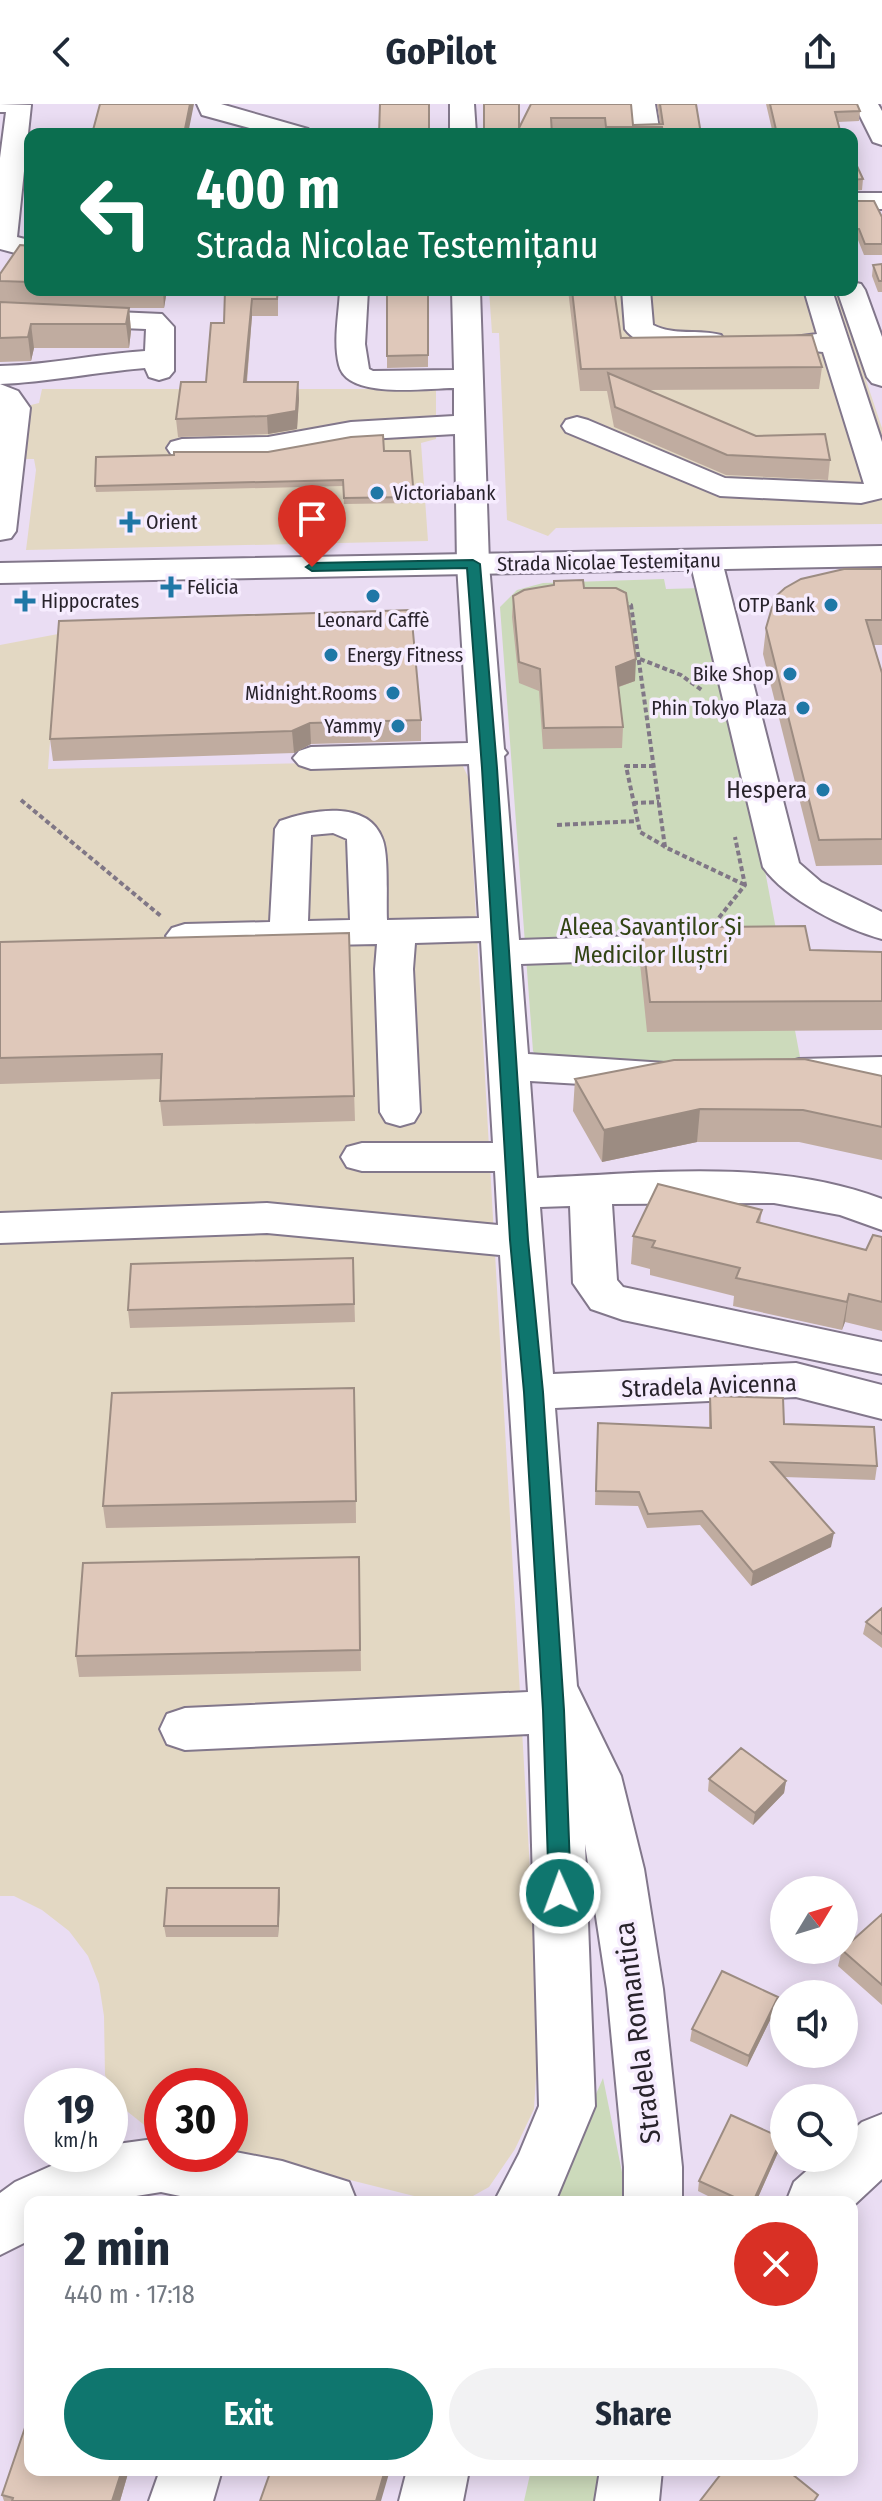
<!DOCTYPE html>
<meta charset="utf-8">
<style>
:root{--surface:#fff;--page:#f2f2f3;--text:#1f2937;--muted:#747a83;--accent:#0f766e}
body{margin:0;font-family:"Fira Sans Condensed",sans-serif;background:var(--page);color:var(--text);height:100vh;display:flex;flex-direction:column;font-size:30px;white-space:nowrap}
*{box-sizing:border-box;margin:0}
p{font-size:26px;color:var(--muted)}
.icon{flex:none;width:44px;height:44px;fill:none;stroke:currentColor;stroke-width:2;stroke-linecap:round;stroke-linejoin:round}
.map{position:relative;flex:1;overflow:hidden}
.sheet{position:absolute;left:24px;top:2092px;width:834px;height:280px;display:flex;flex-direction:column;background:var(--surface);border-radius:16px;box-shadow:0 4px 20px #0003}
.sheet>*{flex:none}
.hud{position:absolute;left:24px;top:24px;width:834px;height:168px;border-radius:16px;box-shadow:0 4px 20px #0003;background:#0b6e4f;color:#fff;overflow:hidden}
.needle{width:52px;rotate:52deg}
.controls{position:absolute;left:770px;top:1772px;display:grid;gap:16px}
.controls a{display:grid;place-items:center;width:88px;height:88px;border-radius:50%;background:var(--surface);box-shadow:0 4px 20px #0003;font-size:40px}
.speed{position:absolute;left:24px;top:1964px;display:flex;gap:16px;font-size:40px;font-weight:700;text-align:center}
.speed>*{display:grid;place-content:center;width:104px;height:104px;border-radius:50%;background:var(--surface);box-shadow:0 4px 20px #0003;line-height:1}
.speed small{font-size:20px;font-weight:400}
.speed .limit{border:12px solid #d22;background:#fff;color:#111}
.pin{position:absolute;display:grid;place-items:center;width:68px;height:68px;color:#fff;margin:-82px -34px;border-radius:50% 50% 50% 0;rotate:-45deg;box-shadow:0 0 8px #0007}
.pin .icon{rotate:45deg}
.me{position:absolute;width:88px;margin:-44px;rotate:358deg;stroke-linejoin:round;filter:drop-shadow(0 0 6px #0008)}
.turn{display:flex;align-items:center;gap:28px;height:168px;padding:0 40px;font-size:36px}
.turn .icon{width:104px;height:104px;stroke-width:2.5}
.turn b{display:block;font-size:56px;line-height:68px}
.round{display:grid;place-items:center;flex:none;width:84px;height:84px;border-radius:42px;background:var(--page)}
.overview{display:flex;align-items:center;justify-content:space-between;height:136px;padding:0 40px}
h1{font-size:48px;font-weight:700;line-height:60px}
.cta{display:flex;gap:16px;margin-top:auto;padding:16px 40px}
.cta a{flex:1;height:92px;border-radius:48px;background:var(--accent);color:#fff;font-size:32px;font-weight:700;line-height:92px;text-align:center}
.cta a+a{background:var(--page);color:var(--text)}
header{display:flex;justify-content:space-between;align-items:center;height:104px;padding:0 40px;background:var(--surface);font-size:36px;font-weight:700}
.map>svg:first-child{display:block}
</style>
<header><svg class="icon" aria-label="back" viewBox="0 0 24 24"><path d="M15 5l-7 7 7 7"/></svg>GoPilot<svg class="icon" aria-label="share" viewBox="0 0 24 24"><path d="M12 15V3M7 8l5-5 5 5M5 13v7h14v-7"/></svg></header>
<div class="map">
<svg width="882" height="2397" viewBox="0 0 882 2397">
<rect width="100%" height="100%" fill="#eaddf3"/>
<path fill="#e3d8c3" d="M489 186H836L882 324V420L556 424 548 432 507 416 499 229H492Z
M42 285H436V335L421 339 428 437 26 446 36 366 34 355H23L27 302 39 299Z
M58 530 48 665 442 656 462 660 468 673 539 1925 534 2005 515 2045 489 2083 464 2097 438 2098 230 2046V1982H162V2030L148 2024 123 2004 105 1971 104 1912 99 1880 88 1852 69 1827 42 1806 14 1792H0V541Z"/>
<path fill="#ccdabb" d="M664 475 666 485 702 484 766 772 800 953C765 975 587 956 537 953L533 947 500 503 517 486 543 479Z
M603 1974 628 2098H549Z
M531 2366H608L606 2397H524Z"/>
<g fill="none" stroke-linecap="round" stroke-linejoin="round">
<defs>
<path id="minor" d="M0 0 31 1 17 133 29 136 30 146 19 150 0 145V54L6 8H0Z
M197 0H221L308 25 312 30H271L202 11Z
M450 0H474L476 30H450Z
M631 0H655L660 30H634Z
M854 0H878L882 7V41L873 38Z
M852 89H882V105H852Z
M852 178 861 180 865 186 882 233V282L872 279 867 273 837 186H852Z
M340 186H368L365 240 369 265 373 267 454 266 452 186H480L489 460 504 645 507 649 504 652 519 836 696 830 710 834 715 842 710 850 696 854 521 860 528 950 666 959 680 963 686 972 680 981 666 985 530 977 537 1074C651 1069 774 1054 882 1095V1126L840 1111 774 1099 612 1100 617 1176 623 1183 882 1238V1270L623 1216 591 1205 573 1179 570 1102 540 1103 553 1270 796 1259 882 1281V1315L796 1293 555 1304 577 1582 621 1672 644 1765 663 1885 682 2063V2098H624V2063L607 1885 585 1740 595 2002 555 2098H494L519 2050 539 2002 529 1630 185 1646 167 1640 160 1625 167 1610 185 1604 528 1588 500 1151 267 1129 0 1139V1109L267 1099 498 1121 495 1067H362L347 1063 341 1053 347 1043 362 1039H493L481 837 415 839 413 865 420 1008 414 1018 400 1022 386 1018 380 1008 375 865 377 840 185 844 172 840 166 832 172 824 185 820 270 818 275 725 280 717C310 706 367 695 382 734 389 749 386 796 387 816L479 814 469 660 311 665 299 661 293 654 299 647 311 643 468 639 457 460 455 330 351 336 268 351 182 353 171 350 167 344 171 338 182 335 268 333 351 318 454 312V284C426 284 347 296 339 261 333 237 339 210 340 186ZM333 729 347 735 350 816 308 817 311 731Z
M622 186H650L653 221C674 232 698 225 721 231L725 237 721 243C695 249 642 249 625 225Z
M804 186H832L882 338V394L861 399 720 392 566 328 562 322 566 316 577 313 588 316 725 374 864 380 823 248 794 245 790 239 794 233 817 230Z
M0 203 162 210 174 223V267L169 273 159 276 149 273 145 264C96 268 49 278 0 280V262C49 261 96 250 145 247L146 225 0 219Z
M0 280 18 287 30 304 16 427 11 434 0 436Z
M706 447 717 450 722 457 799 759 821 778 882 808V835C845 825 785 795 763 763L690 457 695 450Z
M882 953V979L799 981 785 977 779 968 785 959 799 955Z
M882 2010V2075L852 2103V2098H786L794 2078 821 2054H844V2034L862 2018Z
M161 2034 162 2050H230V2047L282 2057 349 2078 357 2098H209L161 2088 99 2098H30V2136L0 2151V2089L15 2078 78 2050H110V2041Z
M160 2366H222L213 2397H149Z
M407 2366H469L463 2397H399Z
M600 2366H662L659 2397H595Z"/>
<path id="major" d="M882 442V462L0 479V459Z"/>
</defs>
<use href="#minor" stroke="#82778b" stroke-width="4"/>
<use href="#major" stroke="#82778b" stroke-width="4"/>
<path stroke="#807786" stroke-width="4" stroke-dasharray="5 3" stroke-linecap="butt" d="M623 498 631 501 665 743 745 781
M640 555 681 571 703 587
M654 662H626L640 728 664 742
M21 696 162 813
M633 699 659 698
M557 721 637 717
M714 820 745 781 735 733"/>
<use href="#minor" fill="#fff" fill-rule="evenodd"/>
<use href="#major" fill="#fff" fill-rule="evenodd"/>
</g>
<path fill="#c0aca0" d="M531 0H631L633 21 660 20 657 0H696L701 30H605V26L519 24Z
M766 0H857L860 7 859 17 838 18 841 30H773Z
M852 62 863 75 862 86 852 87Z
M852 96 882 113V151H864L858 136H852Z
M30 142V186H167L164 204H129L131 227 129 244H34L31 257 0 258V170Z
M882 160V188H878L872 172 873 161Z
M225 186H278V212H252L247 278H298L299 295 297 325 268 330 178 333 176 315 206 278 224 219Z
M387 186H428V263L387 264Z
M568 186H614L621 234 822 263 819 285 648 286 756 332 830 356 828 376 726 371 614 323 607 287H580Z
M410 347 414 399 344 400 343 382 96 388 95 382 268 348Z
M882 465V541H874L882 569V761L816 762 763 550 766 524Z
M554 477 584 484 635 577 619 583 623 623 622 644 543 645 539 587 519 579 512 513 513 492 553 481Z
M59 517 421 616V637L311 640 294 649 53 657 50 635Z
M349 829 355 1017 163 1022 160 997 161 975 0 980V838Z
M642 830 810 846 882 848V926L647 928 640 859Z
M882 972V1056L799 1038H697L602 1058 573 1007 575 975Z
M762 1106 760 1119 866 1146 882 1133V1227L845 1218 842 1226 733 1202 734 1192 650 1171V1165L631 1160 633 1132Z
M353 1154 355 1218 130 1224 128 1206Z
M710 1292 784 1320 877 1362 875 1376 784 1373 831 1443 751 1482 700 1421 647 1424 638 1402 595 1401 597 1333 709 1324V1306Z
M355 1306 356 1419 106 1424 103 1402Z
M359 1453 361 1567 79 1573 76 1552Z
M882 1504V1544L863 1530 866 1518Z
M709 1675 786 1677 784 1689 753 1721 708 1687Z
M279 1784 280 1795 278 1833H166L164 1822Z
M882 1810V1901L838 1862 842 1846Z
M776 1904 747 1963 690 1937 692 1925Z
M780 2044 756 2098H720L698 2087 699 2077Z
M129 2366 120 2397H4L2 2391Z"/>
<path fill="#9c8c82" d="M190 0H194L188 30H184Z
M163 186H167L164 204Z
M252 195V212L245 295 244 278Z
M129 204 131 227 129 244 126 220Z
M31 220 34 244 31 257 28 233Z
M298 278 299 295 297 325 268 330 267 312Z
M636 555 635 577 615 584 616 563Z
M310 619 311 640 294 649 292 627Z
M700 1005 697 1038 602 1058 604 1026Z
M849 1190 845 1218 842 1226 847 1198Z
M834 1429 831 1443 751 1482 753 1468Z
M786 1677 784 1689 753 1721 755 1709Z
M279 1784 280 1795 278 1833V1822Z
M778 1893 776 1904 747 1963 749 1952Z
M782 2034 780 2044 756 2098H753Z
M122 2366H129L120 2397H112Z
M385 2366H390L381 2397H376Z"/>
<path fill="#dfc8ba" stroke="#9c8c82" stroke-width="2" d="M100 0H190L184 30H92Z
M380 0H429V30H379Z
M484 0H519V24L531 0H631L633 21 663 20 660 0H696L701 30H663L662 23H606L605 14H551L552 30H484Z
M770 0H857L860 7 835 8 841 30H777Z
M856 60 863 75 852 76V62Z
M852 96 853 97H874L882 113V140H865L859 125H852Z
M20 141 30 142V178L0 177V170Z
M882 160V177H879L873 161Z
M225 186H278L277 195H252L244 278H298L296 307 267 312 176 315 181 278H206L211 219H224Z
M387 186H428V251L387 252Z
M572 186H614L621 234 812 231 822 263 581 265Z
M0 198 129 204 126 220H31L28 233 0 234Z
M608 269 756 332 825 330 830 356 727 351 615 303Z
M383 331 384 347H410L414 393 344 394 343 376 95 382 96 353 174 351V348H268L351 333Z
M844 465H882V516H866L882 569V735L819 736 766 524 775 493 785 484 801 475Z
M583 476 584 484H616L626 489 636 555 616 563 623 623 544 624 540 565 519 558 513 492 524 486 554 481V477Z
M411 506 421 616 310 619 292 627 50 635 59 517Z
M805 822 810 846 882 848V897L650 898 642 830 699 828 715 823Z
M349 829 354 992 160 997 162 950 0 954V838Z
M804 955 882 972V1023L803 1006 700 1005 604 1026 575 975 674 956Z
M658 1080 762 1106 757 1118 866 1146 873 1131 882 1133V1198L849 1190 847 1198 736 1174 740 1164 652 1143 655 1137 633 1132Z
M353 1154 354 1200 128 1206 131 1160Z
M354 1284 356 1397 103 1402 112 1289Z
M710 1292 783 1294 784 1320 874 1323 877 1362 771 1358 834 1429 753 1468 702 1407 648 1410 639 1388 596 1387 598 1319 711 1324Z
M359 1453 360 1546 76 1552 83 1459Z
M882 1504V1530L866 1518Z
M741 1644 786 1677 755 1709 709 1675Z
M167 1784H279L278 1822H164Z
M882 1810V1881L842 1846H844V1844Z
M722 1867 778 1893 749 1952 692 1925Z
M731 2011 782 2034 753 2098H745L699 2077Z
M30 2309V2366H122L112 2397H12L13 2394 2 2391Z
M271 2366H385L376 2397H260Z
M724 2366H787L818 2391 814 2397H700Z"/>
<path fill="#0f766e" stroke="#0a4d48" stroke-width="2" d="M473 456 480 460 497 664 528 1136 543 1288 564 1606 571 1789 568 1796 560 1799 552 1796 549 1789 543 1606 524 1288 510 1136 482 664 467 464 312 467 306 463 312 459Z"/>
<g fill="#1f77a6" stroke="#f6ecfe" stroke-width="3">
<circle cx="377" cy="389" r="8"/>
<path d="M126 406h8v8h8v8h-8v8h-8v-8h-8v-8h8z"/>
<path d="M167 471h8v8h8v8h-8v8h-8v-8h-8v-8h8z"/>
<circle cx="373" cy="492" r="8"/>
<path d="M21 485h8v8h8v8h-8v8h-8v-8h-8v-8h8z"/>
<circle cx="831" cy="501" r="8"/>
<circle cx="331" cy="551" r="8"/>
<circle cx="790" cy="570" r="8"/>
<circle cx="393" cy="589" r="8"/>
<circle cx="803" cy="604" r="8"/>
<circle cx="398" cy="622" r="8"/>
<circle cx="823" cy="686" r="8"/>
</g>
<g text-anchor="middle" stroke-width="7" stroke-linejoin="round" paint-order="stroke">
<g font-size="20" fill="#28232b" stroke="#f6ecfe" text-anchor="start">
<text x="393" y="396">Victoriabank</text>
<text x="146" y="425">Orient</text>
<text x="187" y="490">Felicia</text>
<text x="41" y="504">Hippocrates</text>
<text x="815" y="508" text-anchor="end">OTP Bank</text>
<text x="373" y="523" text-anchor="middle">Leonard Caffè</text>
<text x="347" y="558">Energy Fitness</text>
<text x="774" y="577" text-anchor="end">Bike Shop</text>
<text x="377" y="596" text-anchor="end">Midnight.Rooms</text>
<text x="787" y="611" text-anchor="end">Phin Tokyo Plaza</text>
<text x="382" y="629" text-anchor="end">Yammy</text>
</g>
<g font-size="20" fill="#28232b" stroke="#f6ecfe">
<text transform="translate(609 458) rotate(-1)" y="7">Strada Nicolae Testemițanu</text>
</g>
<g font-size="24" fill="#28232b" stroke="#f6ecfe" text-anchor="end">
<text x="807" y="694">Hespera</text>
</g>
<g font-size="24" fill="#324415" stroke="#f6ecfe">
<text x="651" y="831">Aleea Savanților Și<tspan x="651" dy="28">Medicilor Iluștri</tspan></text>
</g>
<g font-size="24" fill="#28232b" stroke="#f6ecfe">
<text transform="translate(709 1282) rotate(-2)" y="8">Stradela Avicenna</text>
</g>
<g font-size="28" fill="#28232b" stroke="#f6ecfe">
<text transform="translate(637 1929) rotate(-97)" y="10">Stradela Romantica</text>
</g>
</g>
</svg>
<div class="controls">
<a><svg class="needle" viewBox="-14 -14 28 28"><path d="M0-13l5 13h-10z" fill="#e53935"/><path d="M0 13l5-13h-10z" fill="#747a83"/></svg></a>
<a><svg class="icon" aria-label="sound" viewBox="0 0 24 24"><path d="M4 9h4l5-4v14l-5-4H4zM17 9q2 3 0 6"/></svg></a>
<a><svg class="icon" aria-label="search" viewBox="0 0 24 24"><circle cx="10" cy="10" r="6"/><path d="M15 15l6 6"/></svg></a>
</div>
<div class="speed"><div>19<small>km/h</small></div><div class="limit">30</div></div>
<div class="pin" style="left:312px;top:463px;background:#d93025"><svg class="icon" aria-label="arrive" viewBox="0 0 24 24"><path d="M6 21V4h12l-3 4 3 4H6"/></svg></div>
<svg class="me" style="left:560px;top:1789px" viewBox="-20 -20 40 40"><circle r="17" fill="#0f766e" stroke="#fff" stroke-width="3"/><path d="M0-11L8 9 0 5-8 9z" fill="#fff"/></svg>
<div class="hud">
<div class="turn"><svg class="icon" aria-label="left" viewBox="0 0 24 24"><path d="M17 20v-9H6M10 6l-5 5 5 5"/></svg><div><b>400 m</b>Strada Nicolae Testemițanu</div></div>
</div>
<section class="sheet">
<div class="overview"><div><h1>2 min</h1><p>440 m · 17:18</p></div><a class="round" style="background:#d93025;color:#fff"><svg class="icon" aria-label="close" viewBox="0 0 24 24"><path d="M6 6l12 12M18 6L6 18"/></svg></a></div>
<div class="cta"><a>Exit</a><a>Share</a></div>
</section>
</div>
